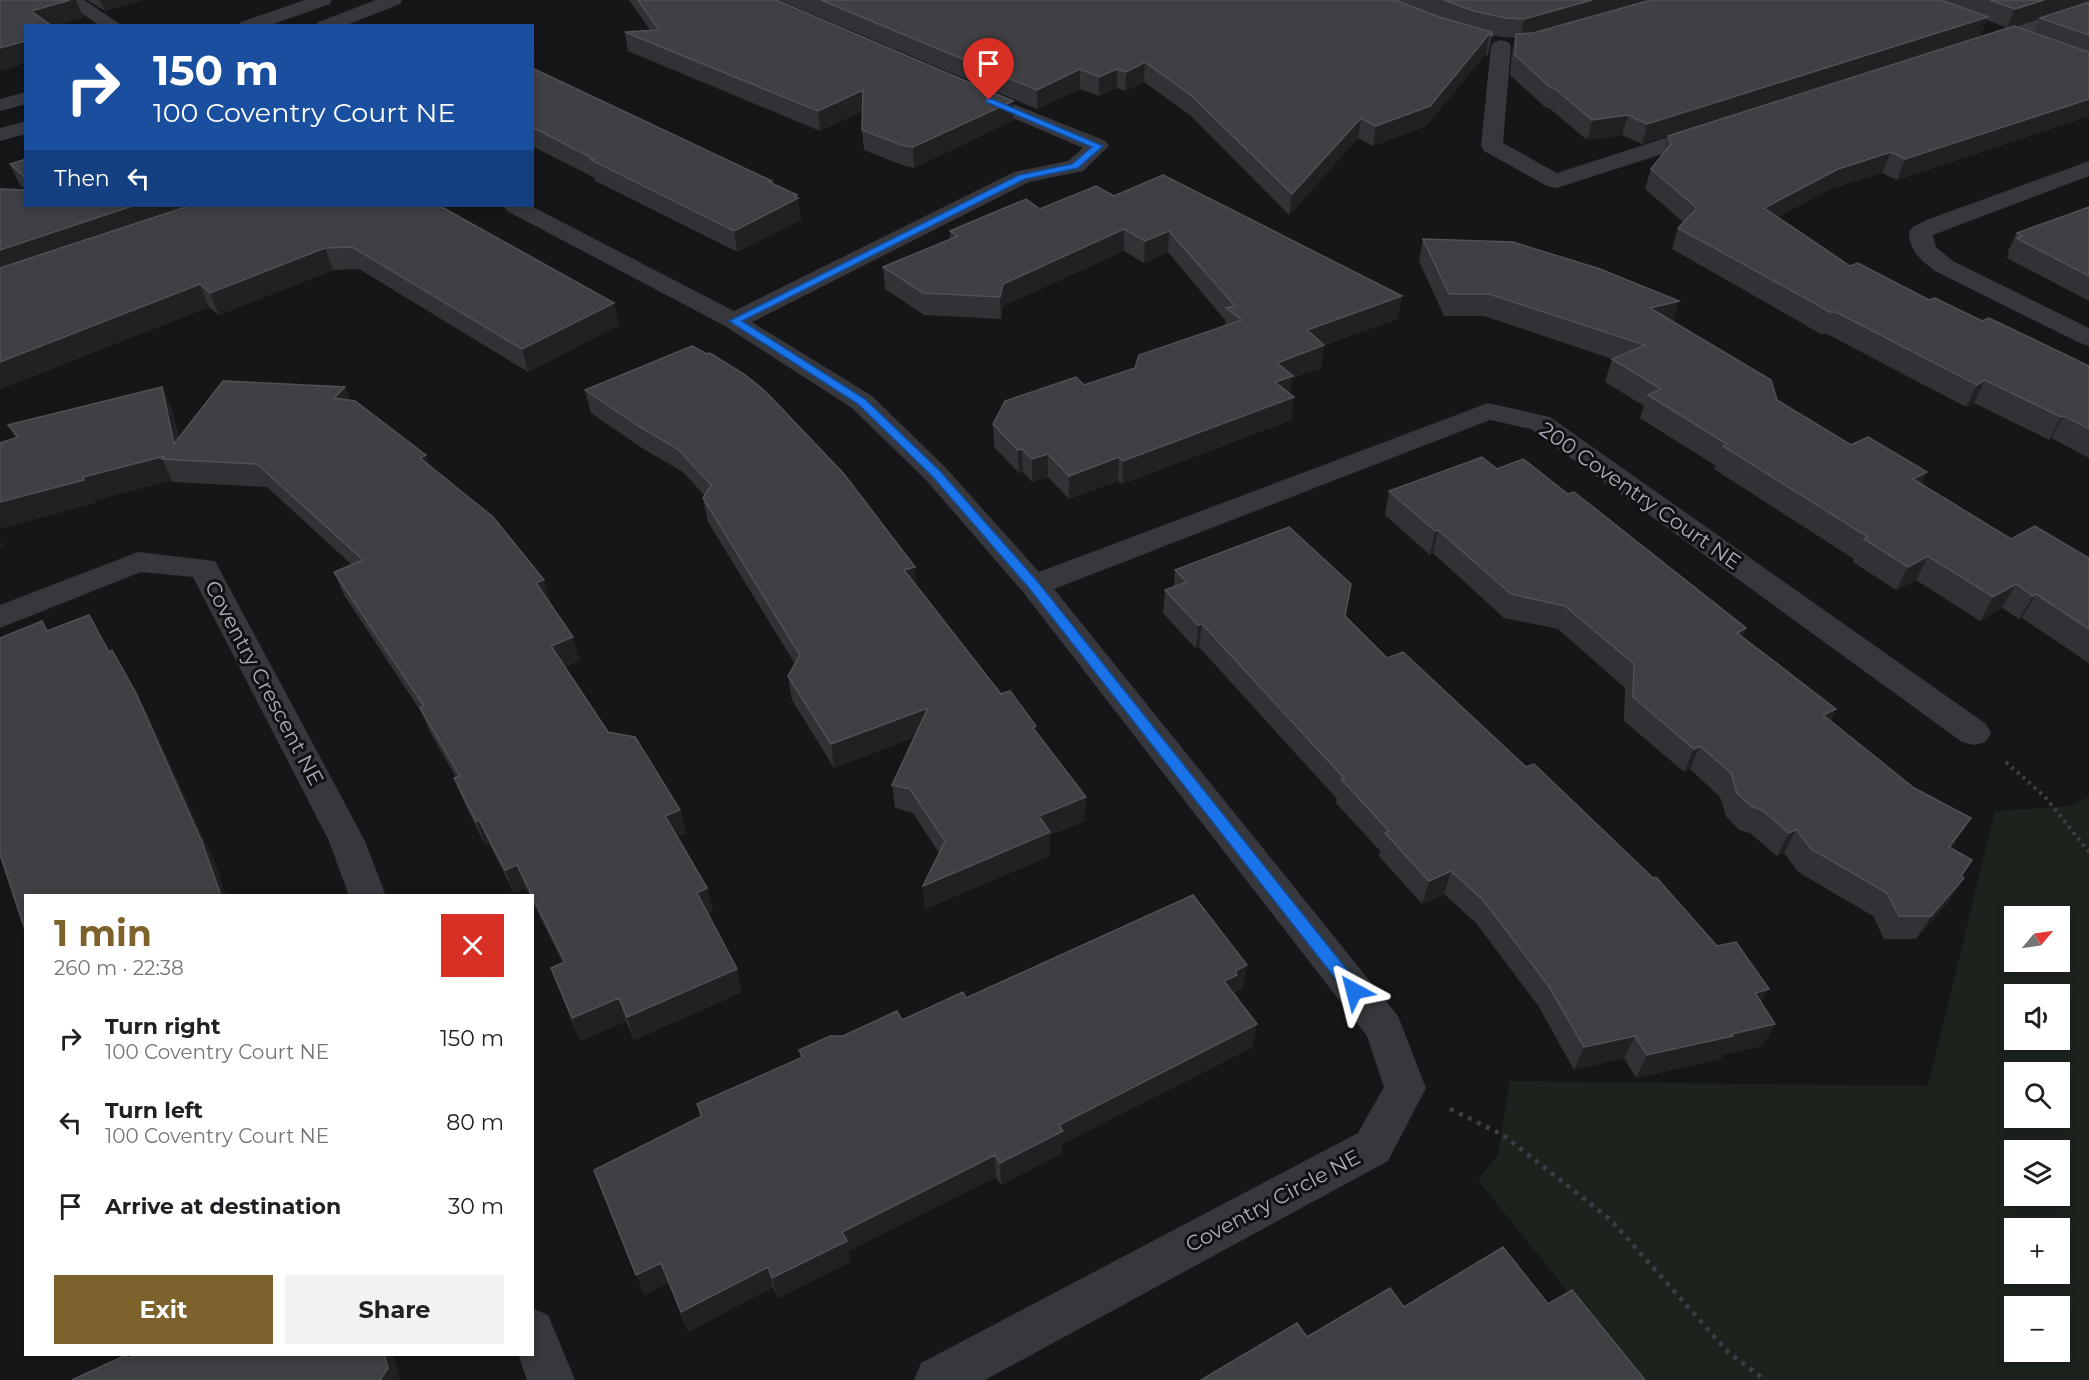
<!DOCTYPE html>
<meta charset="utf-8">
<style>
:root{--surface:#fff;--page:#f2f2f2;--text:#202124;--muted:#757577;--accent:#7e622b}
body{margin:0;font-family:Montserrat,sans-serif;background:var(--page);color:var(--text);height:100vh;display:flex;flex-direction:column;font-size:22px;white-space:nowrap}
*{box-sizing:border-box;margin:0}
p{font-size:20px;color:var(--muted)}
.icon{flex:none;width:33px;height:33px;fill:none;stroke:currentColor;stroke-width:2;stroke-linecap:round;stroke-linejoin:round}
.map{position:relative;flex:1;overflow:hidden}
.drawer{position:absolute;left:24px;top:894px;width:510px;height:462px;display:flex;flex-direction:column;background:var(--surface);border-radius:0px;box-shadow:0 3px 9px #0003}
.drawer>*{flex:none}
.banner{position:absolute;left:24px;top:24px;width:510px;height:183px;border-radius:0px;box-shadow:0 3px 9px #0003;background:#1a4fa0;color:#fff;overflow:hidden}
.needle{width:39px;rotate:61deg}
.controls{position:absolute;left:2004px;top:906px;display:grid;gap:12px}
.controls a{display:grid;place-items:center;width:66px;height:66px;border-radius:0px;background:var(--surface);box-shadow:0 3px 9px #0003;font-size:30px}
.pin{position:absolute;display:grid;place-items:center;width:51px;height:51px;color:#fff;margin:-62px -26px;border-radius:50% 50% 50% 0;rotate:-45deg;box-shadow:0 0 6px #0007}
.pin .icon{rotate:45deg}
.me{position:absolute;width:66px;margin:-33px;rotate:322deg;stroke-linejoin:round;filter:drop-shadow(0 0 4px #0008)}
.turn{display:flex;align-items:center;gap:21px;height:126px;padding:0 30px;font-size:27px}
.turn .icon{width:78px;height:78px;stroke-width:2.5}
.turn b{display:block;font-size:42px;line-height:51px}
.then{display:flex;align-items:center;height:57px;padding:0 30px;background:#0003;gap:12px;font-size:22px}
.round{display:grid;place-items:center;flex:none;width:63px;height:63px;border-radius:0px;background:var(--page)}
.summary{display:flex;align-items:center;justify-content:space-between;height:102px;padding:0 30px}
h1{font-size:36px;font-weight:700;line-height:45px;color:var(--accent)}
.button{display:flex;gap:12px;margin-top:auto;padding:12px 30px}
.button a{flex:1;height:69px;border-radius:0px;background:var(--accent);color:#fff;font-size:24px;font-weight:700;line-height:69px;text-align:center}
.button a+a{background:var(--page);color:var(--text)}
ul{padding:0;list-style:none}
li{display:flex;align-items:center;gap:18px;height:84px;padding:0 30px}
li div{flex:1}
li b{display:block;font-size:22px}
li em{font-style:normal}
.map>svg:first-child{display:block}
</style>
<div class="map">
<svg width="2089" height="1380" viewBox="0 0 2089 1380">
<rect width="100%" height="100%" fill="#161618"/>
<path fill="#1c231d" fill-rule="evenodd" d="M2089 797V1380H1639L1478 1180 1498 1155 1510 1081 1928 1086 1995 811 2070 806ZM2014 916H2060V962H2014ZM2014 994H2060V1040H2014ZM2014 1072H2060V1118H2014ZM2014 1150H2060V1196H2014ZM2014 1228H2060V1274H2014ZM2014 1306H2060V1352H2014Z"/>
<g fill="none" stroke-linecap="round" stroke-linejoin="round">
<path stroke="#3d3f44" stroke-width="4" stroke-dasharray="3 4.5" stroke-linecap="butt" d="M2006 762 2046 798 2089 852"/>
<path stroke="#3d3f44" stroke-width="4.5" stroke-dasharray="4 6" stroke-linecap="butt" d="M1450 1109 1503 1135 1611 1220 1728 1352 1765 1380"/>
<path fill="#37383d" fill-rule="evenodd" d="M62 0H84L123 26H100Z
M305 0H332L330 4 268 26H239L241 22Z
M376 0H402L400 4 344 26H316L318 22Z
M2089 4V16L1981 49 1974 47 1971 43 1974 39Z
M1501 40 1508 42 1511 46 1503 143 1557 173 1699 127 1707 126 1715 127 1718 132 1715 137 1563 186 1555 188 1547 186 1484 151 1481 146 1491 46 1494 42Z
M973 88 1106 141 1109 146 1083 171 1029 182 752 322 872 396 946 468 1039 572 1488 403 1550 417 1986 724 1991 733 1986 742 1974 745 1962 742 1531 429 1490 420 1054 589 1398 1016 1426 1088 1388 1161 985 1380H914L921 1363 1358 1133 1384 1087 1367 1036 1023 592 926 480 852 408 725 326 507 211 504 206H531L734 311 1014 172 1068 161 1083 148 966 98 963 94 966 90Z
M26 92V104L0 111V99Z
M26 121V134L0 141V128Z
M2089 161V176L1933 235 1936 247 1953 261 2089 328V346L2080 343 1935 271C1921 261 1909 250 1909 232L1913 227 1926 220Z
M138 552 215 561 365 841 386 896H349L329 841 193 577 141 572 0 628V605Z
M532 1308 548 1315 575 1380H527L518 1354H532Z"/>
</g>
<path fill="#323236" d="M87 0H143L105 11Z
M629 0H776L1014 120 914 168 902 165 864 150 862 130 863 111 820 131 628 51 625 32 650 30Z
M779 0H2089V116L1897 180 1882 173 1830 189 1778 217 1850 266 1929 300 1982 321 2089 366V458L2051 438 2049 440 1974 403 1966 407 1827 334H1821L1672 249 1678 228 1683 222 1645 189 1651 169 1663 154 1668 136 2034 33 2040 18 2079 6 2007 28 1987 20 1980 36 1642 144 1622 135 1587 140 1549 108H1546L1510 75 1512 53 1515 38 1502 37 1492 35 1488 56 1486 54 1426 126 1373 146 1358 138 1289 215 1191 116 1144 82 1125 91 1117 88 1099 96 1080 89 1037 109Z
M532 68 772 181V184L797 195V198H798L801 220 737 252 595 181V178L532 146Z
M26 159V190L20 185 10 164Z
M0 189 26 206H440L614 303 619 325 528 372 359 269 333 270 219 315 209 307 0 389Z
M1114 196 1398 319 1324 345 1321 368 1292 378 1290 394 1294 397 1291 420 1122 484 1118 481 1069 499 1048 477 1032 482 1023 472 1019 473 994 447 993 424 1084 385 1135 368 1225 326V320L1168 252 1144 263 1124 251 1003 306 1001 319 924 315 885 289 883 267 950 239V231L1040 209Z
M2089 207V301L2007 258 2009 253H2007L2017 233Z
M1423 239 1673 322 1777 400 1851 445 1921 484 2011 539 2089 558V663L2022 618 2019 619 2002 608 1980 621 1916 580 1896 590 1853 562 1854 559 1714 469 1716 466 1640 418 1644 406 1605 382 1612 359 1484 316H1444L1419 261Z
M162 387 172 410 179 438 345 387 350 400 429 466 551 604 580 660 564 667 608 732 680 810 686 833 677 837 707 888 713 911 708 914 742 992 634 1040 626 1021 580 1041 551 968 563 963 532 901V896H530L526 888 514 893 489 843 485 845 464 802 454 778 456 777 430 732 422 713 344 595 334 572 352 565 267 487 173 482 172 480 96 500V503L16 438 8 425Z
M585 390 916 586 1001 694 1036 732 1085 821 1050 835V856L925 909 923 886 939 853 913 813 895 808 892 785 915 737 834 768 792 700 788 676 795 664 708 522 703 498 705 496 683 472 645 450 591 413Z
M1497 469 1742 637 1836 709 1830 721 1956 841 1951 848 1972 860 1961 876 1949 901 1916 939H1884L1873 916 1798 872 1784 853 1777 856 1750 833 1739 830 1726 816 1720 797 1690 769 1684 772 1624 721 1625 688 1558 629 1504 618 1433 553 1430 555 1385 515 1389 491Z
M1175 570 1345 616 1387 658 1761 1002 1775 1024 1762 1046 1722 1055 1721 1059 1636 1078 1624 1058 1574 1070 1539 1007 1476 923 1444 894 1422 904 1379 856 1380 851 1336 803 1337 799 1199 647 1196 649 1163 613 1165 590 1174 587Z
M1243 988 1235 992 1234 995 1253 1047 1062 1144V1153L1001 1185 996 1177 848 1251 850 1262 778 1298 773 1287 688 1332 669 1283 644 1295 700 1117 697 1104 801 1058 799 1050 843 1036 902 1020 966 998Z"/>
<path fill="#212124" d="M70 0H76L84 18 57 26H37L31 11Z
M100 0H143L105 11Z
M1592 0H1654L1520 38 1524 19Z
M2044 0H2089V3L2007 28 2015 9Z
M1988 17 1980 36 1642 144 1647 124Z
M1489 34 1486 54 1426 126 1373 146 1376 126Z
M26 41V63L0 71V48Z
M532 45 535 56 532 61Z
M1145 62 1144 82 1125 91 1126 72Z
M1080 69V89L1037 109V90Z
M1117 69V88L1099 96V77Z
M863 90 865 110 820 131 818 111Z
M2089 99V116L1897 180 1905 159Z
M1013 101 1014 120 914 168 913 147Z
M1628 115 1622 135 1587 140 1592 120Z
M1361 118 1358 138 1289 215 1292 194Z
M1891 152 1882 173 1830 189 1756 229 1764 208 1838 169Z
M797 195V199L798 198 801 220 737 252 734 231Z
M132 206H204L0 276V250Z
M1124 229V251L1003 306 1001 319 1000 297 1003 284Z
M1169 231 1168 252 1144 263 1145 241Z
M325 248 333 270 219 315 210 293Z
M200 284 209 307 0 389V362Z
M1402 296 1398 319 1304 352 1307 330Z
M1679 301 1672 323 1650 308Z
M614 303 619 325 528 372 522 349Z
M1324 345 1321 368 1292 378 1290 398 1294 397 1291 420 1122 484 1123 461 1272 405 1277 363Z
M1985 380 1974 403 1966 407 1977 385Z
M162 387 172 410 184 460 174 444Z
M345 387 354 410 334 398Z
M2064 416 2051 438 2049 440 2061 417Z
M1022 449 1023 472 1019 473 1018 450Z
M1048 454V477L1032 482V459Z
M426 455 434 478 420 458Z
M165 456 162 459 172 480 96 500V503L0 529V502L83 477Z
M1119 457 1118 481 1069 499V476Z
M1927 472 1916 495 1913 479Z
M1438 530 1433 553 1430 555 1435 531Z
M0 540 3 546 0 547Z
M1928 556 1916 580 1896 590 1908 567Z
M915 567 917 590 904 570Z
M544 580 551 604 536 583Z
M2016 584 2002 608 1980 621 1993 597Z
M2036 594 2022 618 2019 619 2033 596Z
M1202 624 1199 647 1196 649 1198 625Z
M1746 628 1736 652 1737 633Z
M573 637 580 660 558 670 551 646Z
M112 650 149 717 216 865 226 896H221Z
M928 708 930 731 834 768 831 744Z
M1836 709 1824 733 1823 715Z
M1700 746 1690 769 1684 772 1694 749Z
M1086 797 1085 821 1050 835V856L925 909 923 886 1039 816Z
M680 810 686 833 671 840 665 816Z
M1971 818 1956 841 1934 870 1949 847Z
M479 820 489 843 485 845 476 821Z
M1796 829 1784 853 1777 856 1789 833Z
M517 865 526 888 514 893 505 870Z
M1451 871 1444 894 1422 904 1429 881Z
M1964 878 1949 901 1916 939 1931 916Z
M707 888 713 911 703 916 697 893Z
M1247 965 1243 988 1235 992 1234 998 1224 981 1235 971Z
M737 969 742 992 634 1040 627 1017Z
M1769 989 1756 1012 1755 993Z
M619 998 626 1021 580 1041 572 1018Z
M1257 1024 1253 1047 1062 1144V1153L1001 1185 1000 1163 1059 1125Z
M1775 1024 1762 1046 1722 1055 1721 1059 1636 1078 1647 1055Z
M1635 1036 1624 1058 1574 1070 1584 1047Z
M995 1155 996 1177 848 1251 850 1262 778 1298 772 1278 842 1232Z
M661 1263 669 1283 644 1295 636 1275Z
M768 1267 773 1287 688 1332 681 1312Z
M384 1354H393L400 1380H380Z"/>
<path fill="#3f3f44" stroke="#4f5156" stroke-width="1.5" d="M0 0H70L31 11 52 26H26V41L0 48Z
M638 0H776L1013 101 913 147 901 145 862 130 863 90 818 111 625 32 659 30Z
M821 0H1395L1439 17 1492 32V36L1489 34 1430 106 1376 126 1361 118 1292 194 1192 96 1145 62 1126 72 1117 69 1099 77 1080 69 1037 90Z
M1444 0H1592L1524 19 1506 18 1474 11Z
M1651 0H1941L1988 17 1647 124 1628 115 1592 120 1554 88H1551L1515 55 1516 34 1533 33Z
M1990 0H2044L2015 9Z
M2089 2V35L2040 18Z
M2014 26 2089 52V99L1905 159 1891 152 1838 169 1764 208 1850 266 1858 263 1929 300 1935 298 1982 321 1989 318 2089 366V429L2064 416 2061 417 1985 380 1977 385 1836 312H1830L1678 228 1697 208 1651 169 1671 144 1668 136Z
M532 68 772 181 769 182 797 195 794 196 798 198 734 231 591 160 594 159 532 127Z
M26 159V178L10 164Z
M1163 175 1402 296 1307 330 1324 345 1277 363 1293 376 1275 382 1294 397 1123 461 1119 457 1069 476 1048 454 1032 459 1022 449 1018 450 993 424 1005 401 1076 377 1084 385 1135 368 1139 355 1242 320 1226 308 1235 306 1169 231 1145 241 1124 229 1003 284 1000 297 923 293 883 267 958 236 950 231 1026 199 1040 209 1096 186 1114 196Z
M0 189 26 190V206H132L0 250Z
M189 206H440L614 303 522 349 352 247 325 248 210 293 200 284 0 362V268Z
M2089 207V276L2016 238 2022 236 2017 233Z
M1423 239 1513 242 1600 269 1679 301 1650 308 1771 380 1777 400 1851 445 1868 437 1927 472 1913 479 2011 539 2035 526 2089 558V629L2036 594 2033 596 2016 584 1993 597 1928 556 1908 567 1864 539 1868 537 1723 446 1727 444 1648 395 1661 389 1612 359 1645 345 1489 294H1449Z
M692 346 707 354 710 353 744 374 765 391 844 474 915 567 904 570 1001 694 1010 691 1036 726 1033 728 1086 797 1039 816 1050 832 923 886 945 841 910 789 892 785 928 708 831 744 788 676 800 655 703 498 711 485 678 449 640 427 585 390Z
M223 381 345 387 334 398 355 401 426 455 420 458 493 517 544 580 536 583 573 637 551 646 608 732 635 737 680 810 665 816 707 888 697 893 737 969 627 1017 619 998 572 1018 551 968 565 962 517 865 505 870 479 820 476 821 454 778 460 776 420 708 424 706 334 572 363 560 257 464 162 459 165 456 83 477 84 480 0 502V443L18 437 8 425 162 387 174 444Z
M1482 457 1497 469 1523 459 1568 494 1574 492 1746 628 1737 633 1836 709 1823 715 1914 788 1971 818 1949 847 1972 860 1961 876 1964 878 1931 916H1899L1887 893 1811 849 1796 829 1789 833 1762 810 1751 806 1737 793 1731 773 1700 746 1694 749 1633 697 1634 664 1565 606 1511 594 1438 530 1435 531 1389 491Z
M1289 527 1351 584 1345 616 1387 658 1403 652 1526 767 1534 764 1653 878 1656 877 1717 946 1736 942 1769 989 1755 993 1775 1024 1732 1034 1733 1036 1647 1055 1635 1036 1584 1047 1548 985 1483 900 1451 871 1429 881 1385 833 1389 831 1341 779 1344 778 1202 624 1198 625 1165 590 1187 582 1175 570Z
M89 615 109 652 112 650 136 693 202 842 221 896H26V933L0 854V638L42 621 47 631Z
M1193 895 1247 965 1235 971 1237 975 1224 981 1257 1024 1059 1125 1063 1131 1000 1163 995 1155 842 1232 847 1241 772 1278 768 1267 681 1312 661 1263 636 1275 594 1170 702 1116 697 1104 803 1057 799 1050 830 1036H843L897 1011 902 1020 963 992 966 998Z
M1503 1247 1548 1304 1572 1290 1645 1380H1201L1297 1323 1307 1337 1390 1288 1404 1307Z
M139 1354H384L388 1368 380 1380H72L124 1356 130 1358Z"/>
<path fill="#1a73e8" stroke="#114b97" stroke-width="1.5" d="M986 99H992L1103 146 1078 168 1025 179 742 321 865 399 940 471 1038 582 1360 986 1363 991 1360 996 1354 998 1349 996 1029 588 932 476 858 404 729 321 1019 175 1072 164 1092 147 986 102Z"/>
<g text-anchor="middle" stroke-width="6" stroke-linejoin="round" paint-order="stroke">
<g font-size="21" fill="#a8adb8" stroke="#111113">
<text transform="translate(1640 496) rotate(35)" y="7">200 Coventry Court NE</text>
<text transform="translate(264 683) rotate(62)" y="7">Coventry Crescent NE</text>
<text transform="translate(1273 1201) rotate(-28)" y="7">Coventry Circle NE</text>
</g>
</g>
</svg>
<div class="controls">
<a><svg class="needle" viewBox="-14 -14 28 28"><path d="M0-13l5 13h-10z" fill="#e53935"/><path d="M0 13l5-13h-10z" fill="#757577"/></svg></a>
<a><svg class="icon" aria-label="sound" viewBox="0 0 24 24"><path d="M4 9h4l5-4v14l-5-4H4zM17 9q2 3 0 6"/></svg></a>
<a><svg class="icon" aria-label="search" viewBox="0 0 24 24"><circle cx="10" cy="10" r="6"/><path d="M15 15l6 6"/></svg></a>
<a><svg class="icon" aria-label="layers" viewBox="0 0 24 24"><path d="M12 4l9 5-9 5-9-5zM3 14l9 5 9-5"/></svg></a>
<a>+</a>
<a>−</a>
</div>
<div class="pin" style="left:989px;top:100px;background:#d93025"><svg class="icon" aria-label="arrive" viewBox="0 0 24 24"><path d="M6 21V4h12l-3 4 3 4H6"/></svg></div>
<svg class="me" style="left:1354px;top:991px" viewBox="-20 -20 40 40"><path d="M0-17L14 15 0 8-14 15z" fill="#1a73e8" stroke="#fff" stroke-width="4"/></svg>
<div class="banner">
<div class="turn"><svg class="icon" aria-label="right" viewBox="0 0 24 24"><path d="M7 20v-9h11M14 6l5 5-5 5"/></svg><div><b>150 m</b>100 Coventry Court NE</div></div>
<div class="then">Then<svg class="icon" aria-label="left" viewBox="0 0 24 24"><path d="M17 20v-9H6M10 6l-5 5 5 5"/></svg></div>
</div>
<section class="drawer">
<div class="summary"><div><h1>1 min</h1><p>260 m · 22:38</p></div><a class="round" style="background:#d93025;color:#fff"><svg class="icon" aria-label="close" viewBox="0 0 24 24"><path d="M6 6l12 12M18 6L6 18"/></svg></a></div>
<ul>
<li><svg class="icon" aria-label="right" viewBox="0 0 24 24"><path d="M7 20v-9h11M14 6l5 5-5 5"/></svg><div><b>Turn right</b><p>100 Coventry Court NE</p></div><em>150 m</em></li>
<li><svg class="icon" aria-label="left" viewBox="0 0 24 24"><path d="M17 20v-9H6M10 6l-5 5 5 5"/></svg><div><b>Turn left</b><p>100 Coventry Court NE</p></div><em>80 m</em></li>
<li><svg class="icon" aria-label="arrive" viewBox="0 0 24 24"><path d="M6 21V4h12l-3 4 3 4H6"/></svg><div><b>Arrive at destination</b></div><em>30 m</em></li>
</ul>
<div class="button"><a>Exit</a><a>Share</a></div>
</section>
</div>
